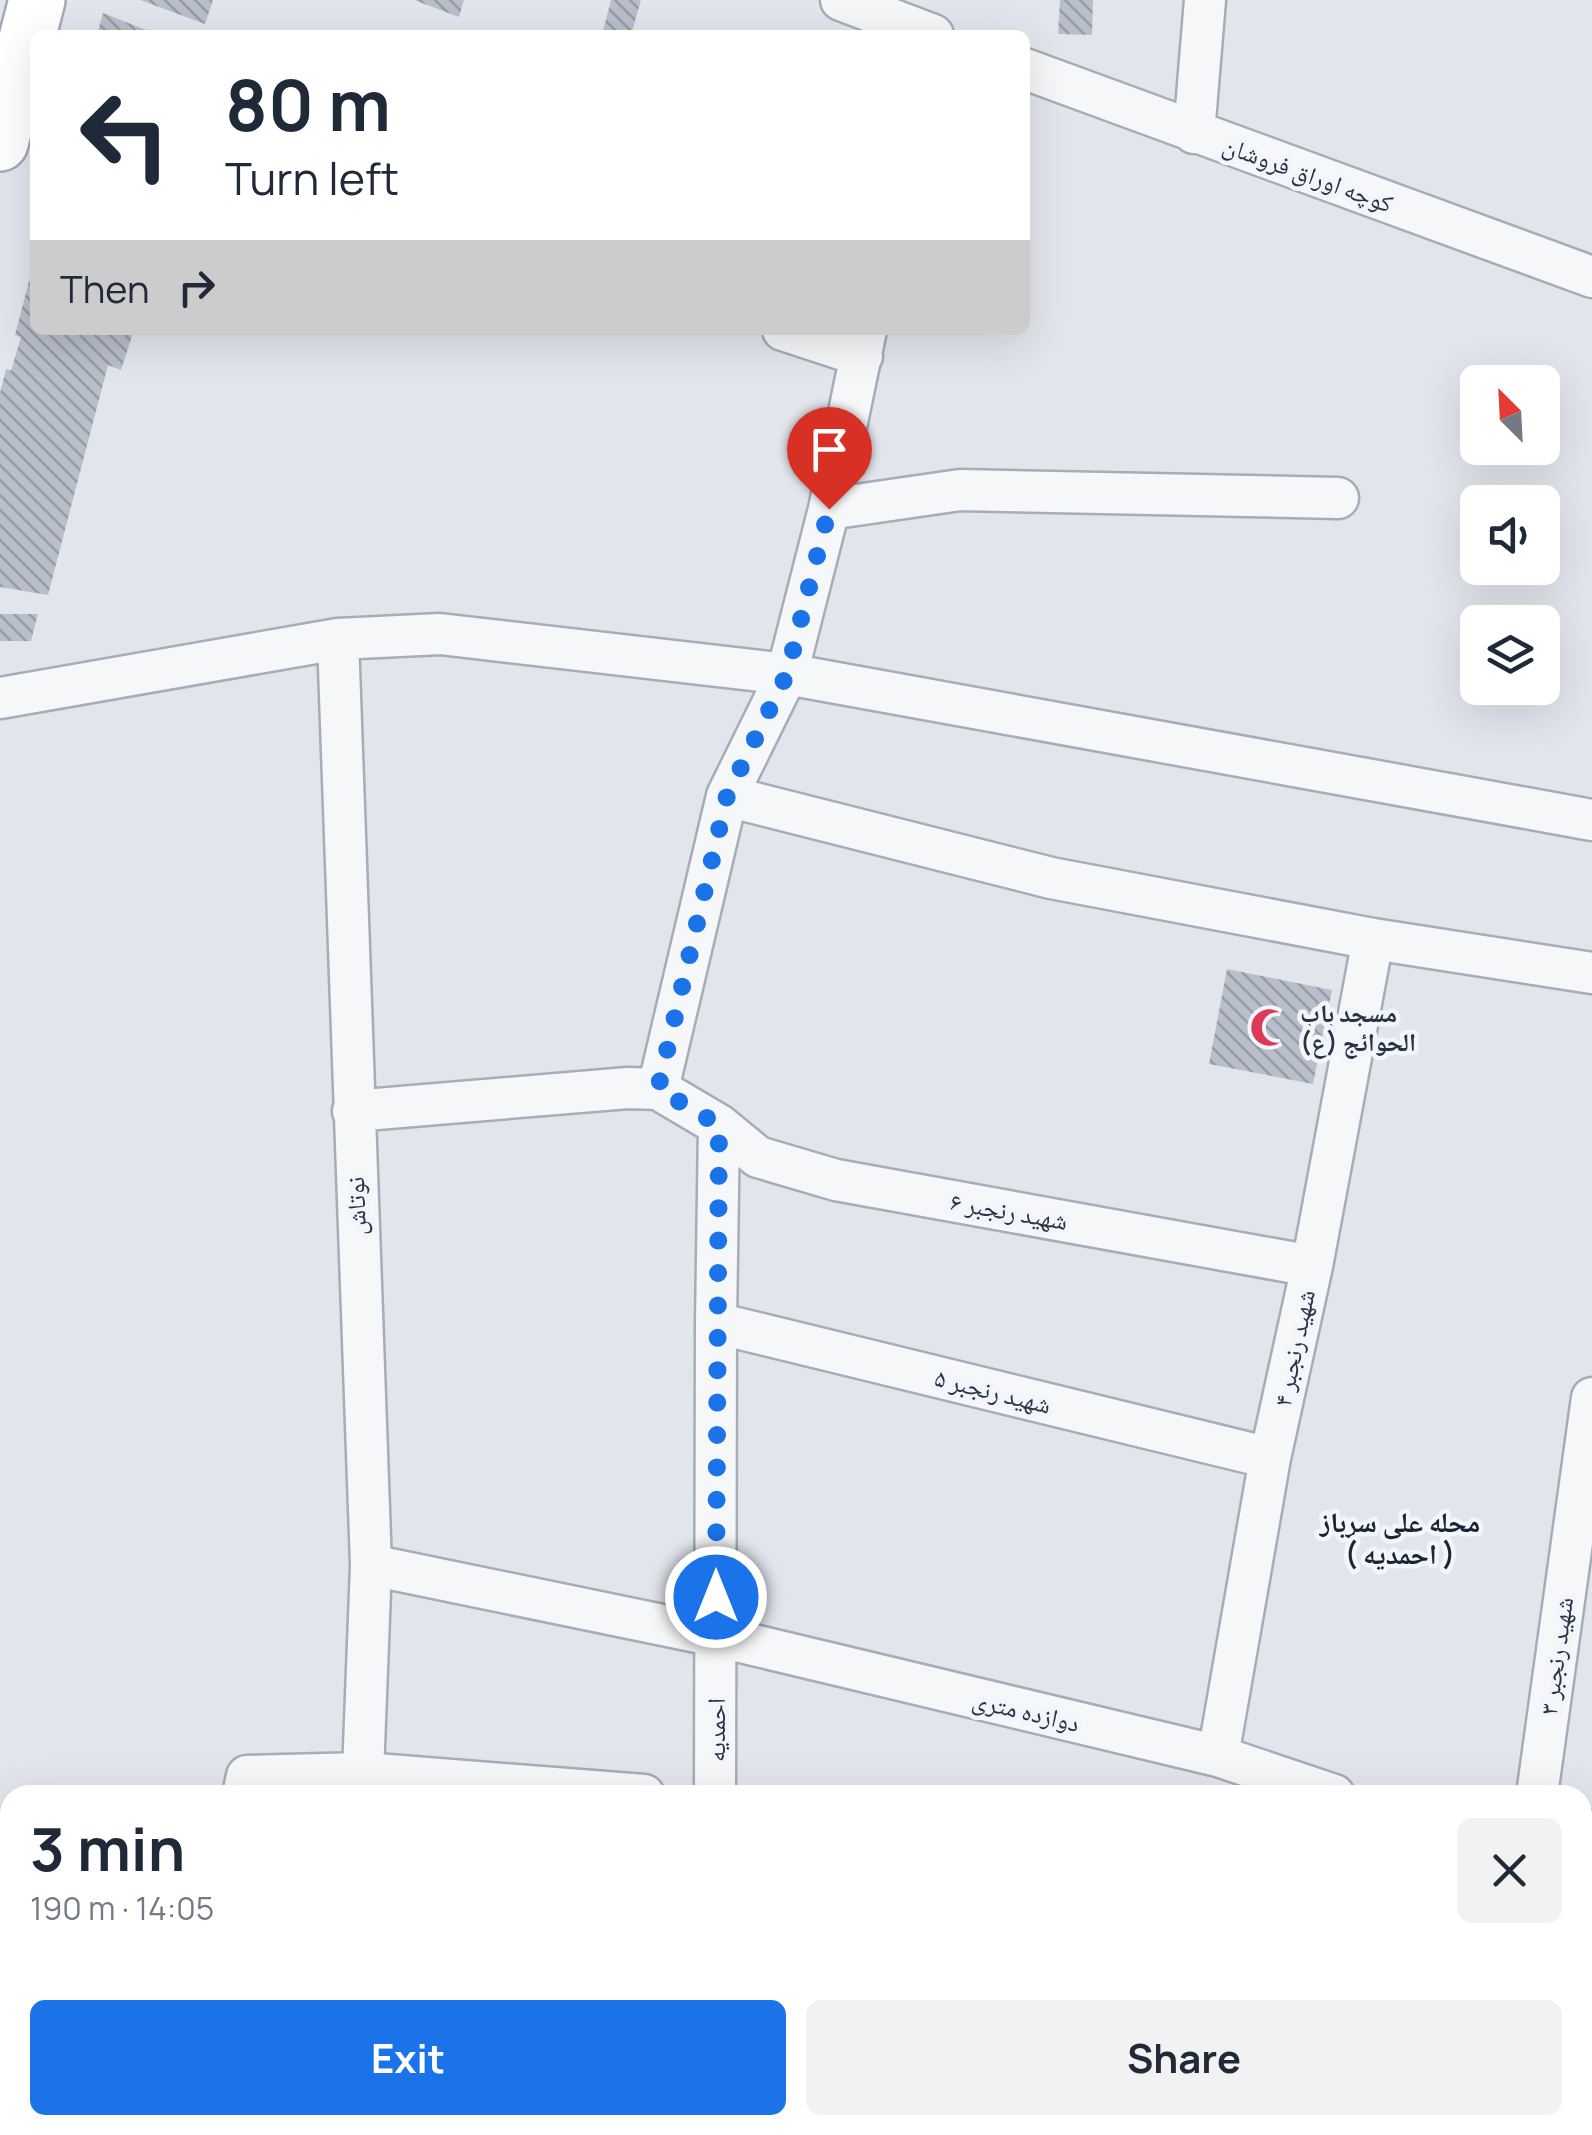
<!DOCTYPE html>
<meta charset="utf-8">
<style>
:root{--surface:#fff;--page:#f2f2f3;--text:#1f2937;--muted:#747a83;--accent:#1a73e8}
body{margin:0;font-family:Manrope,"Noto Naskh Arabic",sans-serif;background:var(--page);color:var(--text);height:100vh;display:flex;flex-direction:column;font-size:38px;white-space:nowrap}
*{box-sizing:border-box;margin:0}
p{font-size:32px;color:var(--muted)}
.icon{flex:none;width:55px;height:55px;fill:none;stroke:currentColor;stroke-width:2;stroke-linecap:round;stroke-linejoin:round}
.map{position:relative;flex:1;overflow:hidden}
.drawer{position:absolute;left:0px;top:1785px;width:1592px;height:350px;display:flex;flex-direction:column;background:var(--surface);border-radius:30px 30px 0 0;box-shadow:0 10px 40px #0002}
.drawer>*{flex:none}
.guide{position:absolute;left:30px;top:30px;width:1000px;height:305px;border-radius:15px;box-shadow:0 10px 40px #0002;background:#fff;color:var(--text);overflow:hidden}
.needle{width:65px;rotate:336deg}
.tools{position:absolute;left:1460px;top:365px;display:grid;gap:20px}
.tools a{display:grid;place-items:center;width:100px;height:100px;border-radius:15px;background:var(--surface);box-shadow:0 10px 40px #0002;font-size:50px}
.pin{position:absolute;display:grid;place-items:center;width:85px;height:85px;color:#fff;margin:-102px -42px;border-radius:50% 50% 50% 0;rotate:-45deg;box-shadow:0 0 10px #0007}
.pin .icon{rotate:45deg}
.me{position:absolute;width:110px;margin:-55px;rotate:0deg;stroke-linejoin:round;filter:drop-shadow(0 0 8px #0008)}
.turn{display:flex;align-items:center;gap:35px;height:210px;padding:0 30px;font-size:45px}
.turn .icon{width:130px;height:130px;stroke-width:2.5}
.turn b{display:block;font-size:70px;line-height:85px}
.then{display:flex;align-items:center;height:95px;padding:0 30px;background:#0003;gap:20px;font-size:38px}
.round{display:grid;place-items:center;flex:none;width:105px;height:105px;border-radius:15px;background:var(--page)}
.headline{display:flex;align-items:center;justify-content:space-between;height:170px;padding:0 30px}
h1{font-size:60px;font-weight:700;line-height:75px}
.cta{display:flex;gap:20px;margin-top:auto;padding:20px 30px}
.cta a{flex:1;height:115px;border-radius:15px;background:var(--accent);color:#fff;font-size:40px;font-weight:700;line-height:115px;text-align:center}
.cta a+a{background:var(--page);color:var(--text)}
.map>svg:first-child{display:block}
</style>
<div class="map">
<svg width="1592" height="2135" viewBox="0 0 1592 2135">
<defs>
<pattern id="grass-dots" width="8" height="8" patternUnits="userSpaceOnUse" patternTransform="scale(2.5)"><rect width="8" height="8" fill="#c8d6c2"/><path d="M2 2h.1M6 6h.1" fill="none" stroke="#acb8a8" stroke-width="1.8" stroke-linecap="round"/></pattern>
<pattern id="building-back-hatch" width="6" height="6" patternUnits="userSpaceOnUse" patternTransform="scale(2.5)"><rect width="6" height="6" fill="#b8bfca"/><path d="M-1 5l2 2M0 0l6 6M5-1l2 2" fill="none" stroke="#969ca6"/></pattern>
</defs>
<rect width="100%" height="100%" fill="#e2e6ec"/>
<path fill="url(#grass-dots)" d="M120 2125H188L181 2135H118Z
M412 2125H631L666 2135H408Z"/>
<path fill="url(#building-back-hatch)" d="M140 0H213L205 24Z
M414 0H464L459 17Z
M611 0H641L631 35H602Z
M1060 0H1093L1092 35 1058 34Z
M103 13 159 35H97Z
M34 262 35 330H134L121 370 108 365 48 595 0 587V393L6 369 11 371 21 337 15 335Z
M0 614H38L31 641H0Z
M1227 969 1332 990 1313 1084 1209 1064Z"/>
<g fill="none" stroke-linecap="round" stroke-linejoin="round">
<defs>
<path id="street" d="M841 0 933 35
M1025 69 1592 277
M1194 133 1205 0
M783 330 862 356
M829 509 960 490 1338 498
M338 639 371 1565 363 1773
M0 698 338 639 440 634 787 674 1592 820
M727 796 1051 878 1373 939 1592 973
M658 1089 727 796 787 674 829 509 866 330
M353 1111 628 1088 658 1089 719 1125 758 1157 836 1180 1312 1266
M716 1323 1270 1458
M371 1565 716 1636 1218 1756 1334 1795
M1218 1756 1270 1458 1312 1266 1373 939
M243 1795 247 1776 363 1773 644 1795
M715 1795 716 1323 719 1125
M1537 1795 1592 1398
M1582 1830 1592 1831
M747 2125 775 2135
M1406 2125 1437 2135
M1313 2135 1317 2125"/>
<path id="primary" d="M0 143 37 0"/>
<path id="highway" d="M0 1991 10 1995
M259 2125 288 2135"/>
</defs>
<use href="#street" stroke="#a6adb7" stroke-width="45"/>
<use href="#primary" stroke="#a0aab9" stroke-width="60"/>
<use href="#highway" stroke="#8793a4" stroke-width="60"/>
<use href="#street" stroke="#f5f7f9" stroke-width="40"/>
<use href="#primary" stroke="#fff" stroke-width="55"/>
<use href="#highway" stroke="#fff" stroke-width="55"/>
</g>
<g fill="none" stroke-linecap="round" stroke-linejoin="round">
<path stroke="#1a73e8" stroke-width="18" stroke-dasharray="0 32.4" d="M716 1597 719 1125 658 1089 727 796 787 674 829 509"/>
</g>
<defs>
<symbol id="mosque-bare" viewBox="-9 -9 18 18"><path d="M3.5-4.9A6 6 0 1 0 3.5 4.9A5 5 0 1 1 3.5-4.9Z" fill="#dd3a57" stroke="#f2f5f9" stroke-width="2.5" paint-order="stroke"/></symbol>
</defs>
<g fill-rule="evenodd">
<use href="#mosque-bare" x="1242" y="1000" width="55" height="55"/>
</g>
<g text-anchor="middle" stroke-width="9" stroke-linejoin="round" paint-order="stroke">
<g font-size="25" fill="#283346" stroke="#f2f5f9">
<text transform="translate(1308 174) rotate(20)" y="9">کوچه اوراق فروشان</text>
<text transform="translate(356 1206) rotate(-92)" y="9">نوتاش</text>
<text transform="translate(1009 1211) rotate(10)" y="9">شهید رنجبر ۶</text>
<text transform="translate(1294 1348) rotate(-78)" y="9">شهید رنجبر ۴</text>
<text transform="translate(993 1391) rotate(14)" y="9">شهید رنجبر ۵</text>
<text transform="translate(1556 1656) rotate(-82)" y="9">شهید رنجبر ۳</text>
<text transform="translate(1026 1711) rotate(13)" y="9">دوازده متری</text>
<text transform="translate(716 1730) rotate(-90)" y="9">احمدیه</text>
</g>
<g font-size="25" font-weight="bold" fill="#283346" stroke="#f2f5f9" text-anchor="start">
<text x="1300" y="1022">مسجد باب<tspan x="1300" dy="29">الحوائج (ع)</tspan></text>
</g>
<g font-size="28" font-weight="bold" fill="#1a2436" stroke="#f2f5f9">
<text x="1400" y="1532">محله علی سرباز<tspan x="1400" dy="32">( احمدیه )</tspan></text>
</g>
</g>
</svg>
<div class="tools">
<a><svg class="needle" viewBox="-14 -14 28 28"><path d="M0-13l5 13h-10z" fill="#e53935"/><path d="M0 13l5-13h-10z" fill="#747a83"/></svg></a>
<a><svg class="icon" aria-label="sound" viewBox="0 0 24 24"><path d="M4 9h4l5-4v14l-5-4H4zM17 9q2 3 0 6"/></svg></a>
<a><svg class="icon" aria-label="layers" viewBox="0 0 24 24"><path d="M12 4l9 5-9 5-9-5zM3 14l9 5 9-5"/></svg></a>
</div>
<div class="pin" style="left:829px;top:509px;background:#d93025"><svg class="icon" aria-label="arrive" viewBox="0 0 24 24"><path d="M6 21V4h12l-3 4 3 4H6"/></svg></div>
<svg class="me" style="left:716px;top:1597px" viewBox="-20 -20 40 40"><circle r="17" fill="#1a73e8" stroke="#fff" stroke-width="3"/><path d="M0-11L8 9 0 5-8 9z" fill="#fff"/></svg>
<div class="guide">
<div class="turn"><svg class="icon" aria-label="left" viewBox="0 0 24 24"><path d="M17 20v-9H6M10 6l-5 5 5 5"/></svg><div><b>80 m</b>Turn left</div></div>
<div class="then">Then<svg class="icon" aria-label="right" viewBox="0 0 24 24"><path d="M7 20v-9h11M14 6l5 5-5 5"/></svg></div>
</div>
<section class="drawer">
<div class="headline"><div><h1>3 min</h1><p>190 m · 14:05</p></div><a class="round"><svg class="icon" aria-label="close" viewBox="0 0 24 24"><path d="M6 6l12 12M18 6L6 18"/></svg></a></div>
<div class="cta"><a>Exit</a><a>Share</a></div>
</section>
</div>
